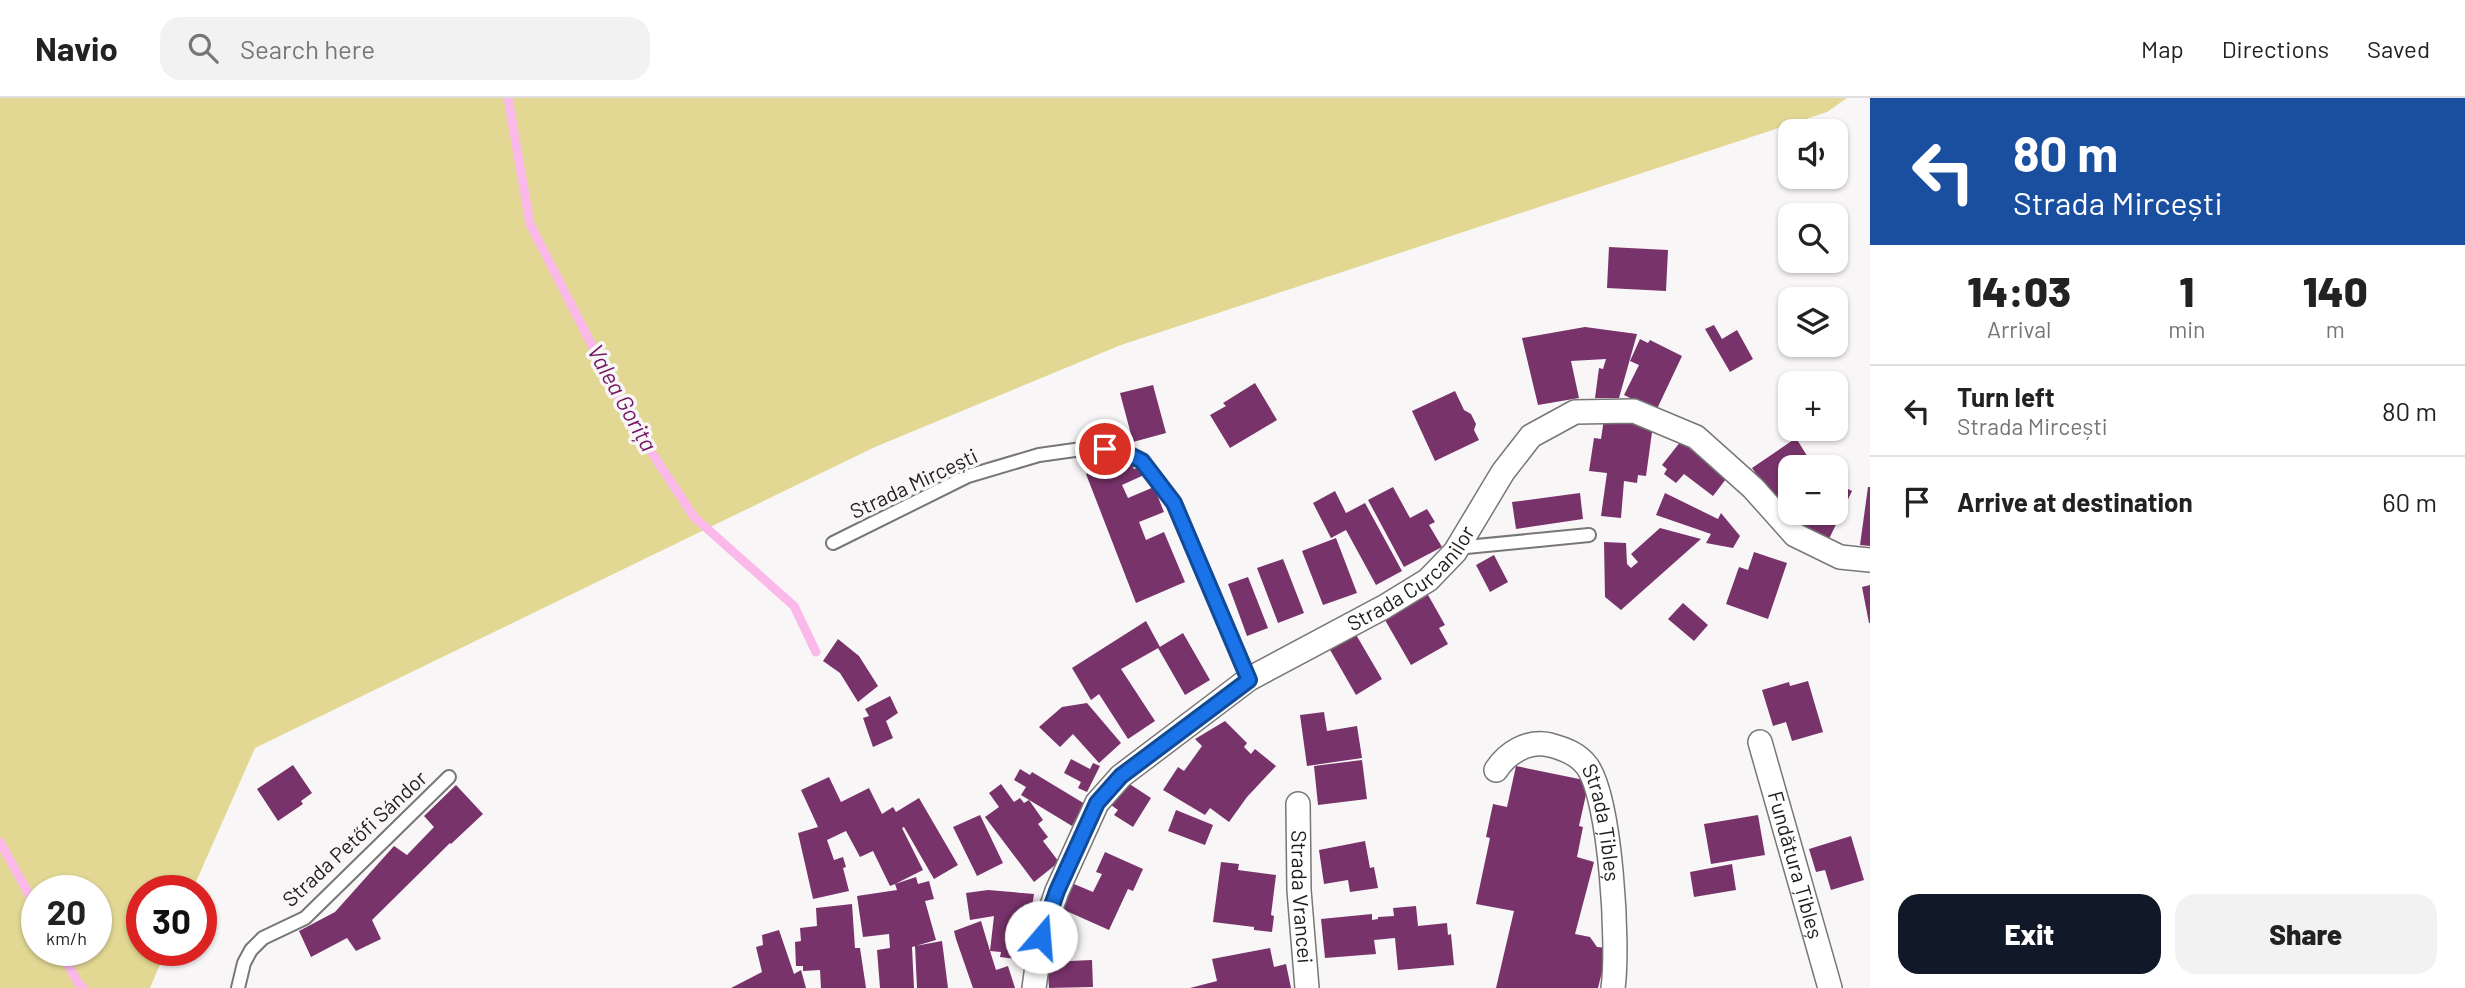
<!DOCTYPE html>
<meta charset="utf-8">
<style>
:root{--surface:#fff;--page:#f2f2f2;--text:#222;--muted:#767676;--line:#e0e0e0;--accent:#111827}
body{margin:0;font-family:Barlow,sans-serif;background:var(--page);color:var(--text);height:100vh;display:flex;flex-direction:column;font-size:26px;white-space:nowrap}
*{box-sizing:border-box;margin:0}
p{font-size:23px;color:var(--muted)}
.icon{flex:none;width:38px;height:38px;fill:none;stroke:currentColor;stroke-width:2;stroke-linecap:round;stroke-linejoin:round}
.map{position:relative;flex:1;overflow:hidden}
.sheet{display:flex;flex-direction:column;background:var(--surface);width:595px}
.sheet>*{flex:none}
.top-card{background:#1a4fa0;color:#fff;overflow:hidden}
.buttons{position:absolute;left:1778px;top:21px;display:grid;gap:14px}
.buttons a{display:grid;place-items:center;width:70px;height:70px;border-radius:14px;background:var(--surface);box-shadow:0 2px 5px #0004;font-size:35px}
.speed{position:absolute;left:21px;top:777px;display:flex;gap:14px;font-size:35px;font-weight:700;text-align:center}
.speed>*{display:grid;place-content:center;width:91px;height:91px;border-radius:50%;background:var(--surface);box-shadow:0 2px 5px #0004;line-height:1}
.speed small{font-size:18px;font-weight:400}
.speed .limit{border:10px solid #d22;background:#fff;color:#111}
.pin{position:absolute;display:grid;place-items:center;width:60px;height:60px;color:#fff;margin:-30px;border:4px solid #fff;border-radius:50%;box-shadow:0 2px 7px #0007}
.me{position:absolute;width:77px;margin:-38px;rotate:18deg;stroke-linejoin:round;filter:drop-shadow(0 0 5px #0008)}
.turn{display:flex;align-items:center;gap:24px;height:147px;padding:0 28px;font-size:32px}
.turn .icon{width:91px;height:91px;stroke-width:2.5}
.turn b{display:block;font-size:49px;line-height:60px}
.eta{display:flex;justify-content:space-evenly;align-items:center;height:119px;text-align:center}
.eta b{font-size:42px;font-weight:800;line-height:49px}
.button{display:flex;gap:14px;margin-top:auto;padding:14px 28px}
.button a{flex:1;height:80px;border-radius:21px;background:var(--accent);color:#fff;font-size:28px;font-weight:800;line-height:80px;text-align:center}
.button a+a{background:var(--page);color:var(--text)}
ul{padding:0;list-style:none}
li{display:flex;align-items:center;gap:21px;height:91px;padding:0 28px;border-top:2px solid var(--line)}
li div{flex:1}
li b{display:block;font-size:26px}
li em{font-style:normal}
header{display:flex;align-items:center;gap:42px;box-sizing:border-box;height:98px;padding:0 35px;background:var(--surface);border-bottom:2px solid var(--line)}
header strong{font-size:33px}
nav{display:flex;gap:38px;margin-inline-start:auto;font-size:24px}
.search{width:490px;height:63px;background:var(--page);display:flex;align-items:center;gap:18px;box-sizing:border-box;padding:0 24px;border-radius:21px;color:var(--muted);font-size:26px}
main{display:flex;flex:1;min-height:0}
.map>svg:first-child{display:block}
</style>
<header>
<strong>Navio</strong>
<div class="search"><svg class="icon" aria-label="search" viewBox="0 0 24 24"><circle cx="10" cy="10" r="6"/><path d="M15 15l6 6"/></svg>Search here</div>
<nav><a>Map</a><a>Directions</a><a>Saved</a></nav>
</header>
<main>
<div class="map">
<svg width="1870" height="890" viewBox="0 0 1870 890">
<rect width="100%" height="100%" fill="#f9f6f8"/>
<path fill="#e2d894" fill-rule="evenodd" d="M0 0H1847L1827 14 1121 247 875 349 255 650 192 793H142V852H166L150 890H0ZM37 793H96V852H37Z"/>
<g fill="none" stroke-linecap="round" stroke-linejoin="round">
<path stroke="#fab9e9" stroke-width="9" d="M508 0 530 126 629 320 694 419 794 508 816 554
M0 744 37 811
M60 852 78 885 84 890"/>
</g>
<path fill="#79336b" d="M1609 149 1668 152 1666 193 1607 190Z
M1714 227 1722 241 1737 232 1753 261 1730 274 1705 231Z
M1585 229 1637 236 1619 300H1595L1599 270 1603 271 1606 261 1571 263 1579 300 1538 307 1522 240Z
M1640 241 1648 245 1650 242 1682 258 1656 313 1624 297 1639 267 1630 263Z
M1255 285 1277 322 1230 350 1210 317 1226 308 1223 305Z
M1153 287 1166 335 1133 344 1120 295Z
M1455 293 1464 312 1471 316 1476 326 1474 332 1479 342 1435 363 1412 313Z
M1604 321 1653 327 1646 378 1638 377 1637 385 1624 383 1621 420 1601 418 1607 375 1589 373 1594 340 1601 341Z
M1796 340 1814 369H1790V415H1836V385L1852 393 1829 441 1794 422 1777 405 1752 370Z
M1681 343 1726 381 1713 398 1684 376 1676 385 1664 376 1667 371 1662 367Z
M1128 358 1134 371 1140 369 1144 377 1122 387 1128 400 1154 389 1164 414 1139 424 1146 442 1164 434 1185 484 1136 505 1086 376Z
M1393 389 1410 420 1427 411 1435 424 1429 427 1442 449 1404 469 1368 402Z
M1868 389H1870V448L1860 447Z
M1335 393 1346 415 1365 405 1402 473 1376 487 1346 432 1331 440 1313 405Z
M1580 395 1583 421 1516 431 1512 404Z
M1665 395 1718 421 1721 415 1740 438 1733 450 1706 445 1711 436 1656 417Z
M1660 430 1701 441 1621 512 1605 499 1604 444 1626 445 1627 466 1631 470 1638 464 1631 456Z
M1336 440 1357 495 1323 507 1302 453Z
M1754 454 1787 465 1768 521 1726 506 1739 469 1748 472Z
M1494 457 1508 484 1490 494 1476 467Z
M1283 461 1304 515 1278 525 1257 470Z
M1248 479 1268 530 1247 538 1228 486Z
M1870 487V525H1869L1862 489Z
M1428 497 1445 527 1439 530 1448 546 1411 567 1385 522Z
M1683 505 1708 527 1694 543 1668 521Z
M1146 523 1160 549 1121 571 1155 623 1128 641 1099 596 1091 602 1072 570Z
M1183 535 1210 582 1185 597 1158 550Z
M1355 535 1382 581 1356 597 1329 550Z
M838 541 859 558 878 588 858 604 840 575 823 563Z
M1808 583 1823 634 1792 643 1786 624 1773 628 1762 592 1789 584 1790 588Z
M890 598 898 615 886 623 893 640 873 649 863 620 869 618 865 611Z
M1087 605 1121 645 1099 665 1073 636 1060 649 1039 629 1062 609Z
M1324 614 1327 633 1357 628 1362 660 1307 668 1300 617Z
M1225 623 1247 645 1244 649 1251 656 1255 651 1276 668 1247 699 1229 724 1210 710 1205 717 1163 692 1178 669 1184 673 1202 648 1195 641Z
M1071 661 1090 671 1093 665 1100 668 1087 694 1078 690 1081 684 1064 675Z
M1362 662 1367 701 1318 707 1314 668Z
M293 667 312 695 301 703 303 706 278 723 257 691Z
M1516 668 1589 683 1579 728 1583 729 1577 759 1594 764 1575 836 1590 839 1597 849 1608 850 1598 890H1496L1514 813 1476 806 1490 740 1486 739 1493 706 1507 709Z
M1020 671 1030 677 1032 674 1085 706 1072 728 1021 697 1026 689 1014 682Z
M829 679 841 704 869 690 882 716 893 709 896 714 919 700 958 767 934 781 904 729 902 730 923 772 895 786 916 779 918 786 929 783 934 801 925 803 936 842 912 849 914 890H880L877 852 890 850 889 836 863 839 857 798 897 792 895 786 890 788 873 753 860 759 846 733 827 742 834 762 843 759 846 769 843 770 849 793 813 801 798 735 818 729 801 692Z
M1125 683 1151 700 1133 729 1114 717 1118 712 1111 707Z
M1001 686 1014 704 1020 700 1024 705 1029 702 1043 722 1038 726 1048 739 1043 743 1059 764 1034 784 985 719 999 709 989 695Z
M456 687 483 716 451 746 450 745 372 822 381 841 356 853 347 840 311 859 299 833 335 814 394 748 407 757 434 729 424 718Z
M1176 712 1213 727 1205 747 1168 733Z
M980 717 1003 765 977 778 953 729Z
M1758 717 1765 757 1711 766 1704 726Z
M1851 738 1864 782 1831 792 1825 772 1816 774 1809 751Z
M1365 743 1370 770 1374 769 1378 790 1350 794 1348 782 1324 786 1319 752Z
M1105 754 1143 771 1133 793 1128 791 1109 832 1062 811 1074 786 1093 794 1102 776 1096 774Z
M1221 764 1239 766 1238 772 1276 777 1271 817 1274 818 1272 834 1254 832V829L1213 824Z
M1732 766 1736 792 1694 799 1690 774Z
M988 792 1034 796 1030 822H1032L1024 862 1000 859 1001 854 990 853 996 872 1008 868 1015 890H973L956 841 954 833 981 823 990 853 994 818 970 822 966 795Z
M852 806 855 850H860L866 890H821L820 872 803 873V868H796L795 844 801 843 800 830 817 828 816 810Z
M1416 808 1418 828 1447 825 1448 837 1451 836 1454 867 1398 872 1395 840 1374 842 1376 856 1325 860 1321 821 1372 816V822L1378 821V819L1394 818 1393 810Z
M779 832 794 876 801 872 806 890H731L762 874 756 849 763 847 762 837Z
M942 843 948 890H917L915 848Z
M1270 850 1274 869 1286 866 1291 890H1190L1217 883 1212 861Z
M1092 862 1093 889 1049 890 1047 864Z"/>
<g fill="none" stroke-linecap="round" stroke-linejoin="round">
<defs>
<path id="lane" d="M833 445 968 378 1039 357 1089 350 1122 353 1142 363 1174 405 1249 581
M1456 450 1589 437
M238 890 244 865 251 852 263 840 305 820 449 679"/>
<g id="street">
<path id="s1" d="M1760 644 1830 890"/>
<path id="s2" d="M1496 672C1508 654 1528 642 1550 647 1565 651 1578 656 1587 668 1611 701 1619 848 1613 890"/>
<path id="s3" d="M1298 706 1299 792 1307 890"/>
<path id="s4" d="M1034 890 1041 839 1057 793 1097 705 1121 678 1249 581 1384 509 1428 482 1455 454 1503 374 1531 338 1575 314 1634 313 1696 339 1753 390 1795 437 1840 459 1870 462"/>
</g>
</defs>
<use href="#lane" stroke="#787677" stroke-width="16"/>
<use href="#street" stroke="#787677" stroke-width="26"/>
<use href="#lane" stroke="#fff" stroke-width="12"/>
<use href="#street" stroke="#fff" stroke-width="23"/>
</g>
<g fill="none" stroke-linecap="round" stroke-linejoin="round">
<defs>
<path id="route" d="M1041 839 1057 793 1097 705 1121 678 1249 582 1174 405 1142 363 1122 353 1105 351"/>
</defs>
<use href="#route" stroke="#114b97" stroke-width="18"/>
<use href="#route" stroke="#1a73e8" stroke-width="12"/>
</g>
<g text-anchor="middle" stroke-width="7" stroke-linejoin="round" paint-order="stroke">
<g font-size="21" fill="#1e1c1d" stroke="#f9f6f8">
<text transform="translate(914 386) rotate(-25)" y="7">Strada Mircești</text>
<text dy="7" stroke="none"><textPath href="#s4" startOffset="586">Strada Curcanilor</textPath></text>
<text dy="7" stroke="none"><textPath href="#s2" startOffset="166">Strada Țibleș</textPath></text>
<text transform="translate(355 741) rotate(-43)" y="7">Strada Petőfi Sándor</text>
<text dy="7" stroke="none"><textPath href="#s1" startOffset="128">Fundătura Țibleș</textPath></text>
<text dy="7" stroke="none"><textPath href="#s3" startOffset="93">Strada Vrancei</textPath></text>
</g>
<g font-size="23" font-style="italic" fill="#721562" stroke="#f9f6f8">
<text transform="translate(622 300) rotate(61)" y="8">Valea Gorița</text>
</g>
</g>
</svg>
<div class="buttons">
<a><svg class="icon" aria-label="sound" viewBox="0 0 24 24"><path d="M4 9h4l5-4v14l-5-4H4zM17 9q2 3 0 6"/></svg></a>
<a><svg class="icon" aria-label="search" viewBox="0 0 24 24"><circle cx="10" cy="10" r="6"/><path d="M15 15l6 6"/></svg></a>
<a><svg class="icon" aria-label="layers" viewBox="0 0 24 24"><path d="M12 4l9 5-9 5-9-5zM3 14l9 5 9-5"/></svg></a>
<a>+</a>
<a>−</a>
</div>
<div class="speed"><div>20<small>km/h</small></div><div class="limit">30</div></div>
<div class="pin" style="left:1105px;top:351px;background:#d93025"><svg class="icon" aria-label="arrive" viewBox="0 0 24 24"><path d="M6 21V4h12l-3 4 3 4H6"/></svg></div>
<svg class="me" style="left:1041px;top:839px" viewBox="-20 -20 40 40"><circle r="19" fill="#fff"/><path d="M0-13L10 11 0 6-10 11z" fill="#1a73e8"/></svg>
</div>
<section class="sheet">
<div class="top-card">
<div class="turn"><svg class="icon" aria-label="left" viewBox="0 0 24 24"><path d="M17 20v-9H6M10 6l-5 5 5 5"/></svg><div><b>80 m</b>Strada Mircești</div></div>
</div>
<div class="eta">
<div><b>14:03</b><p>Arrival</p></div>
<div><b>1</b><p>min</p></div>
<div><b>140</b><p>m</p></div>
</div>
<ul>
<li><svg class="icon" aria-label="left" viewBox="0 0 24 24"><path d="M17 20v-9H6M10 6l-5 5 5 5"/></svg><div><b>Turn left</b><p>Strada Mircești</p></div><em>80 m</em></li>
<li><svg class="icon" aria-label="arrive" viewBox="0 0 24 24"><path d="M6 21V4h12l-3 4 3 4H6"/></svg><div><b>Arrive at destination</b></div><em>60 m</em></li>
</ul>
<div class="button"><a>Exit</a><a>Share</a></div>
</section>
</main>
